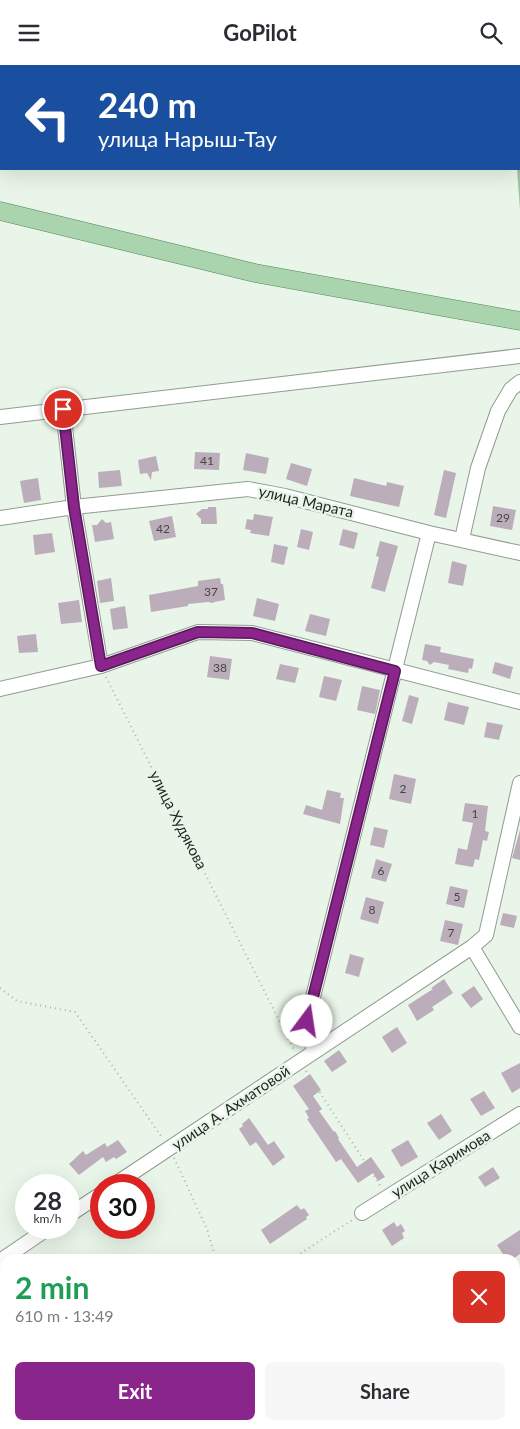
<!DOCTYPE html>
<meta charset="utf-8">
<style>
:root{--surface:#fff;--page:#f7f7f7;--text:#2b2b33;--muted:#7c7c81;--accent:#8a258c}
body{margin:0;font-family:Lato,sans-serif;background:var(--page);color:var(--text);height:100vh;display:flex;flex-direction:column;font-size:19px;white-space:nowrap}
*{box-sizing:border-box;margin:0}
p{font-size:16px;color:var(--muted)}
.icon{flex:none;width:28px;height:28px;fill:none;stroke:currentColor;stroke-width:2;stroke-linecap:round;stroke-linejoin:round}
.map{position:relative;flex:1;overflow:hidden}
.side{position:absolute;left:0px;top:1189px;width:520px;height:176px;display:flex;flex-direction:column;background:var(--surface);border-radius:15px 15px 0 0;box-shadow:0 5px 20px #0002}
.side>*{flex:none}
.hud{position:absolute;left:0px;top:0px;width:520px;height:105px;box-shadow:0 5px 20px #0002;background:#1a4fa0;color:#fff;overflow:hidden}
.speed{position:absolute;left:15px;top:1109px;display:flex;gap:10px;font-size:25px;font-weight:700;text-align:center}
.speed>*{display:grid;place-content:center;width:65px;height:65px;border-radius:50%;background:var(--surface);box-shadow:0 5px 20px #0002;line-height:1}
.speed small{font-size:12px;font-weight:400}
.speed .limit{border:8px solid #d22;background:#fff;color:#111}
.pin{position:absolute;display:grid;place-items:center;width:42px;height:42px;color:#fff;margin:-21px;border:2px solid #fff;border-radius:50%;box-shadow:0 1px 5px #0007}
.me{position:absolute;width:55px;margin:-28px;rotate:14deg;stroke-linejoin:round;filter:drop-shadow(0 0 4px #0008)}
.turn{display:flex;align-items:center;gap:18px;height:105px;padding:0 15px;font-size:22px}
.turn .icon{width:65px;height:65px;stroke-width:2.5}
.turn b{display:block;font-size:35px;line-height:42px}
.round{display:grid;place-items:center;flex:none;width:52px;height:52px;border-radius:8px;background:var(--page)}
.summary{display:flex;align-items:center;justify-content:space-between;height:85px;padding:0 15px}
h1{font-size:30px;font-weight:700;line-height:38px;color:#1e9e55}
.action{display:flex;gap:10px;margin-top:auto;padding:10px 15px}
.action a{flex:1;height:58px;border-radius:8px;background:var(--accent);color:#fff;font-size:20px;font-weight:700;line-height:58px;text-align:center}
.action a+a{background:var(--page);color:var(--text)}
header{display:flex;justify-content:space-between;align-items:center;height:65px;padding:0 15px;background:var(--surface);font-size:22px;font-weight:700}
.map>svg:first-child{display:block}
</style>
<header><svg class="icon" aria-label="menu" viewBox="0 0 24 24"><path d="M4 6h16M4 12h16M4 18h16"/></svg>GoPilot<svg class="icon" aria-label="search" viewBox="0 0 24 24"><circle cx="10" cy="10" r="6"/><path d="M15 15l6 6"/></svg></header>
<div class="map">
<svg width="520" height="1364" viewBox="0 0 520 1364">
<rect width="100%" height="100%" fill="#e8f5e8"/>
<path fill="#a1c2a2" d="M520 21V145L517 104H519Z"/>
<path fill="#bbaeba" d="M195 387 220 388 219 405 194 404Z
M246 388 269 393 266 409 243 405Z
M156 391 159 406 152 407 151 415 147 408 140 409 138 395Z
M291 398 312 404 307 421 286 414Z
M120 405 122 421 99 423 98 407Z
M444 405 456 408 446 453 434 450Z
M38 413 41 435 24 438 20 416Z
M354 413 386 421 387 417 404 421 399 442 350 431Z
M493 441 516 445 512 465 490 461Z
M208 442H216L217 459H201V454L196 449 202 444H208Z
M254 449 273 452 269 471 250 468 251 465 245 464 247 454 253 455Z
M172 451 176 472 154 476 149 456Z
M102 454 106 458 111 457 114 474 95 477 92 460H97Z
M301 464 313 467 309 485 297 482Z
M343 464 358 468 354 484 339 480Z
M52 468 55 487 35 490 33 470Z
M380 476 398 481 385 527 371 523 379 492 376 491Z
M274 479 288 482 284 500 271 497Z
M452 496 467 500 463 521 448 518Z
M111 513 114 536 100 538 97 516Z
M220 513 221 519H223L225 535 214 537 213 538 208 537 188 539V541L151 547 149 530 198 521V516Z
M257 533 279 539 275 556 253 551Z
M79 535 82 557 61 559 58 538Z
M125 541 128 563 113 565 110 544Z
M310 549 330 554 326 571 305 566Z
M36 569 38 587 19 588 17 571Z
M425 579 441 582 440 587 474 594 472 604 469 603 468 608 448 604 449 600 434 597 430 600 427 596 422 595Z
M210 591 232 594 229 615 207 612Z
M495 597 513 602 510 614 492 608Z
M280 599 299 603 295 618 276 614Z
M324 611 342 615 336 636 319 632Z
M362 621 380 625 375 649 357 645Z
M409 630 419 633 412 659 402 656Z
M448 637 469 642 464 660 444 655Z
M487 657 503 660 499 675 484 672Z
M394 709 416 714 411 739 389 734Z
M327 725 341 728 340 733H344L340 759 303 749 306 740 322 745Z
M465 738 488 741 485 766 489 767 487 776 483 775 479 795 475 794 473 802 455 799 458 783 467 785 473 758 462 756Z
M374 762 388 765 384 783 370 780Z
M520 765V795L512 793Z
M376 794 392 799 386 817 371 813Z
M450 821 468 825 464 843 446 839Z
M366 832 384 837 378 859 360 854Z
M503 848 517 851 514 863 500 860Z
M445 855 463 859 458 880 440 876Z
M350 889 364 893 359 912 345 908Z
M444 914 453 928 432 942 434 945 417 956 408 940 433 924 431 923Z
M474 921 483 934 471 943 461 930Z
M397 962 407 978 392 988 382 972Z
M339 985 347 997 332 1007 324 996Z
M520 998V1023L512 1028 501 1008Z
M310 1009 321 1025 313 1031 322 1044 319 1046 334 1067 335 1066 339 1073 338 1074 357 1102 371 1092 385 1112 378 1116 373 1108 358 1118 341 1094 336 1097 307 1054 309 1053 305 1046 309 1044 293 1021Z
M484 1026 495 1043 481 1051 470 1034Z
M441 1049 452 1066 439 1075 427 1058Z
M249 1053 268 1080 274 1076 285 1092 273 1101 256 1077 250 1081 239 1064 243 1061 242 1059Z
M118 1075 127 1087 116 1094 114 1092 106 1097 103 1092 79 1110 69 1099 83 1086 86 1090 105 1078 107 1082Z
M408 1075 418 1092 401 1102 391 1085Z
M493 1102 500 1113 485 1122 478 1112Z
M144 1136 154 1151 144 1158Z
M297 1140 301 1145 304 1143 309 1150 306 1152 307 1154 270 1179 261 1165Z
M394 1157 397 1162 401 1159 405 1166 402 1168 404 1173 392 1181 382 1165Z
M520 1165V1189L513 1194H496L503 1189 497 1180Z"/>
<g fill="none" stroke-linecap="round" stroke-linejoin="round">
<defs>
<path id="minor" d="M63 344 74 442 101 601
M0 352 520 291
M0 453 74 442 248 424 285 431 429 468 520 488
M462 474 478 403 498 346 511 324 520 317
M0 624 101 601 198 567 252 568 520 637
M472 882 520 962
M314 987 307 956 429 468
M114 1120 472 882 486 870 520 718
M362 1148 520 1049
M69 1150 101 1129
M0 1196 50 1162
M515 1231 520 1228
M0 1326 5 1344
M9 1360 10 1364"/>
<path id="major" d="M0 146 255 208 520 256"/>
</defs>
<use href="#minor" stroke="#909c91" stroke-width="16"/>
<use href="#major" stroke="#558459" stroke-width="19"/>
<path stroke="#abb5ab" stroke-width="2" stroke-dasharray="1 4" stroke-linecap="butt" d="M106 612 295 987
M0 923 17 936 75 947 163 1074
M306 1006 381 1122
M174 1093 207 1164 216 1194
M292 1194 352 1155
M279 1360 281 1364"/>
<use href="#minor" stroke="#fff" stroke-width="14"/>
<use href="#major" stroke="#aad4ae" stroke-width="18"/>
</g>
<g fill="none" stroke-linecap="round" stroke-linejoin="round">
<defs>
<path id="route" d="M63 344 74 442 101 601 198 567 252 568 395 606 307 956"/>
</defs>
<use href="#route" stroke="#5a185b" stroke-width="12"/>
<use href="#route" stroke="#8a258c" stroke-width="9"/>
</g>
<g text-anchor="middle" stroke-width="5" stroke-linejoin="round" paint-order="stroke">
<g font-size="12" fill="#464646">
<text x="207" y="400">41</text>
<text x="503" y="457">29</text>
<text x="163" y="468">42</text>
<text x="211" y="531">37</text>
<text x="220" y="607">38</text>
<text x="403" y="728">2</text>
<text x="475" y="753">1</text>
<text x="381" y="810">6</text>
<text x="457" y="836">5</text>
<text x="372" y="849">8</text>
<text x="451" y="872">7</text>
</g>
<g font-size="15" fill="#1f241f" stroke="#e8f5e8">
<text transform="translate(306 437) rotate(13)" y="5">улица Марата</text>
<text transform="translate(178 755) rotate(63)" y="5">улица Худякова</text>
<text transform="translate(231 1043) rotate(-34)" y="5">улица А. Ахматовой</text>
<text transform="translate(441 1099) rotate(-32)" y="5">улица Каримова</text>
</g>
</g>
</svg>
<div class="speed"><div>28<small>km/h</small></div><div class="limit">30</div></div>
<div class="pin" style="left:63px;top:344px;background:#d93025"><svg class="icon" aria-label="arrive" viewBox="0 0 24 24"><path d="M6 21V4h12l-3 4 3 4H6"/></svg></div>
<svg class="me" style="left:307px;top:956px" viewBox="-20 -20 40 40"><circle r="19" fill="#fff"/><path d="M0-13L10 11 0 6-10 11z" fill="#8a258c"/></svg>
<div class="hud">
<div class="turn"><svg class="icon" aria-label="left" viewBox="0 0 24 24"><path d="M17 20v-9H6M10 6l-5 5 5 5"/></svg><div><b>240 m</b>улица Нарыш-Тау</div></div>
</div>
<section class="side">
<div class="summary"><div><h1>2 min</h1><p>610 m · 13:49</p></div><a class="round" style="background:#d93025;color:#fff"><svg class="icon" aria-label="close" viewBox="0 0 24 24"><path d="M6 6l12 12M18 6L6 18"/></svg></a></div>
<div class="action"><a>Exit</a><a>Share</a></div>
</section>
</div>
